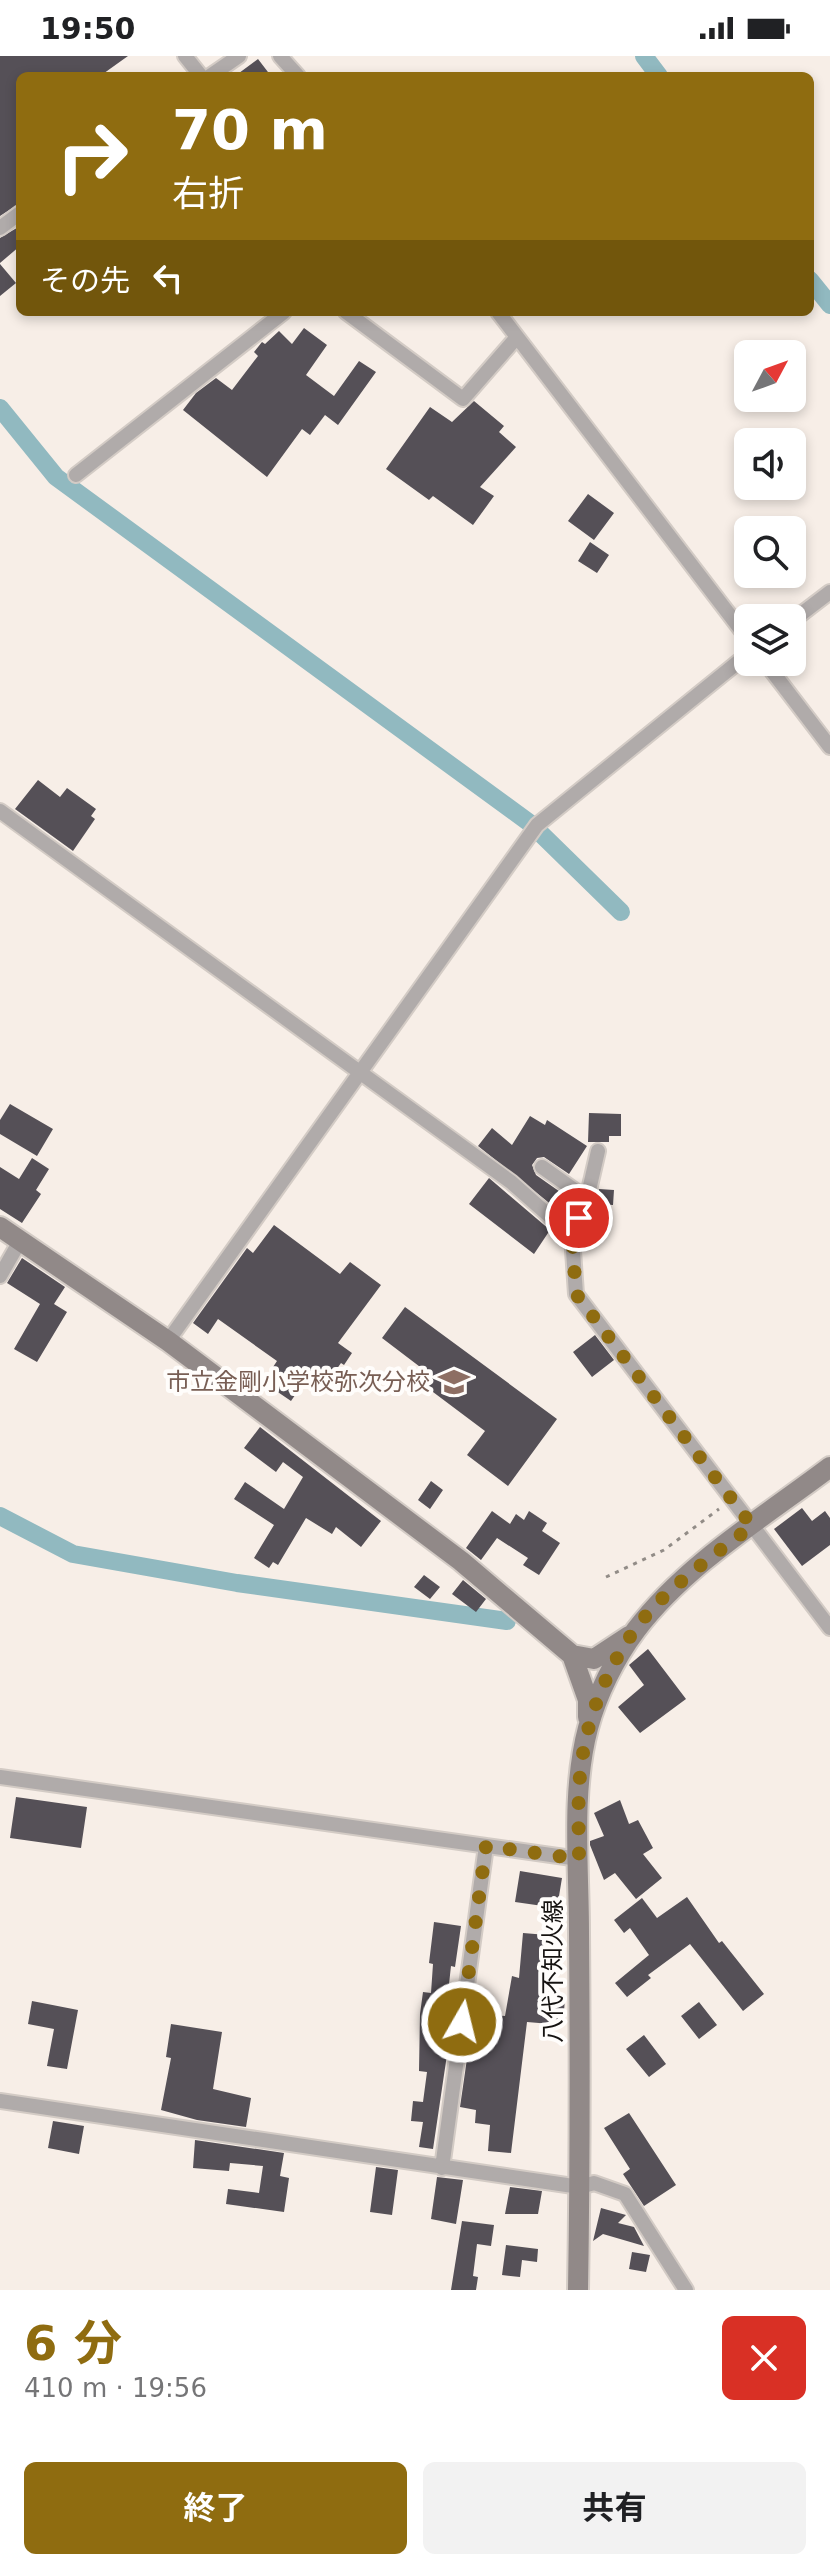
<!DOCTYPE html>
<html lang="ja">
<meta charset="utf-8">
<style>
:root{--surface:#fff;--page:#f2f2f2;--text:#202124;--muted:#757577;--accent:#8f6c10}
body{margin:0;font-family:"DejaVu Sans","Noto Sans JP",sans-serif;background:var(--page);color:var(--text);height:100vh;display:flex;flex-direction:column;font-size:30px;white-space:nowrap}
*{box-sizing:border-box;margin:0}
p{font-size:26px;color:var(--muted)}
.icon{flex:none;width:44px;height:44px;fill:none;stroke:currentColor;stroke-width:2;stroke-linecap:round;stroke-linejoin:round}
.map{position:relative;height:2234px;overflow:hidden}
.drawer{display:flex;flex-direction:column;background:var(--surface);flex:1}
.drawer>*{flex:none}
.top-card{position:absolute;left:16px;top:16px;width:798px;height:244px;border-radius:12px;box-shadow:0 4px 12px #0003;background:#8f6c10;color:#fff;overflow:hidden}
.needle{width:52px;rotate:49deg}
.buttons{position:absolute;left:734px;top:284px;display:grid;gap:16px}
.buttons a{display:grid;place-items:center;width:72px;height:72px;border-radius:12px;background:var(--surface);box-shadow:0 4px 12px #0003;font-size:40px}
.pin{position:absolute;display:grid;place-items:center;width:68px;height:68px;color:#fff;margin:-34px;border:4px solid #fff;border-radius:50%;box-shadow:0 2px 8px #0007}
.me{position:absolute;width:88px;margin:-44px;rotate:8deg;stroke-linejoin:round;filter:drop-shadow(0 0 6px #0008)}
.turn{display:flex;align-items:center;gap:28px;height:168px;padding:0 24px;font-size:36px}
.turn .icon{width:104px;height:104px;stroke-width:2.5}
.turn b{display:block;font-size:56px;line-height:68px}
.then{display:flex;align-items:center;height:76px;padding:0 24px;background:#0003;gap:16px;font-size:30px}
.round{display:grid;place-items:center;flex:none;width:84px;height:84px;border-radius:12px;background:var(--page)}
.summary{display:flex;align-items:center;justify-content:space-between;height:136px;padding:0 24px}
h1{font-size:48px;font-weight:700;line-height:60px;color:var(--accent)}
.cta{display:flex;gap:16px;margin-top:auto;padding:16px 24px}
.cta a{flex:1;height:92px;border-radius:12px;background:var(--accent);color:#fff;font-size:32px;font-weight:700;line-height:92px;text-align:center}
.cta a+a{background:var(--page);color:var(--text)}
.status{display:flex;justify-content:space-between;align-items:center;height:56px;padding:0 40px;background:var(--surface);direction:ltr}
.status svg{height:22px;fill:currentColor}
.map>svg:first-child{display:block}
</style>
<div class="status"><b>19:50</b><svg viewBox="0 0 49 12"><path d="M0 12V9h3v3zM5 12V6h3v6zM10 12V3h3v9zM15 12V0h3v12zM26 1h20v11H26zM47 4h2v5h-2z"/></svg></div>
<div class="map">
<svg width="830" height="2234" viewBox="0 0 830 2234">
<rect width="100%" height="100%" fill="#f7eee7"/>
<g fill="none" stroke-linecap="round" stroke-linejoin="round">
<path stroke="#91b9c0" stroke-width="18" d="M644 0 659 20
M810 224 830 249
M0 352 56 421 531 768 621 856
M0 1460 73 1498 237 1527 507 1565"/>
</g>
<path fill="#555057" d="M0 0H128L100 20H20V147L0 160Z
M258 3 271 20H235Z
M20 170V190L0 207V182Z
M0 208 16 227 0 240Z
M304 272 327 289 306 319 334 340 359 305 376 316 338 369 325 359 310 379 302 373 267 421 183 354 196 337 216 322 232 334 258 300 254 296 262 286 265 288 279 275 292 288Z
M474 345 504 370 499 376 516 391 480 431 494 440 473 469 433 440 429 444 386 413 430 351 452 366Z
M588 438 614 457 594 484 568 465Z
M590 486 609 499 597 517 578 505Z
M38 724 60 741 67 732 96 753 91 760 95 763 73 795 15 753Z
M10 1048 53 1073 37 1100 0 1078V1064Z
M589 1057 621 1058V1080H609V1086H588Z
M530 1060 545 1069 547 1064 587 1090 569 1118 544 1101 537 1102 532 1109 536 1119 573 1145 563 1158 478 1090 492 1072 512 1089Z
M32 1102 49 1113 36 1134 41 1138 22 1167 0 1153V1111L19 1123Z
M489 1122 550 1174 534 1198 469 1148Z
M599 1133 614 1134 613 1149 596 1148Z
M274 1169 340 1218 350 1206 381 1229 338 1287 352 1297 344 1309 341 1307 329 1324 313 1313 291 1345 263 1326 277 1305 218 1263 208 1278 193 1267 247 1192 253 1197Z
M22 1202 65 1231 54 1248 67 1256 37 1306 14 1293 40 1248 7 1227Z
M405 1251 557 1363 508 1430 467 1399 485 1375 425 1330 432 1320 382 1282Z
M595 1279 614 1304 592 1321 573 1296Z
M260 1371 381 1465 361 1491 336 1471 332 1478 306 1462 278 1509 273 1506 269 1512 254 1502 274 1469 234 1443 245 1426 284 1453 303 1421 283 1406 276 1416 244 1392Z
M431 1425 443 1434 430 1453 418 1444Z
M802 1452 812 1465 825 1455 830 1462V1489L802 1510 774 1473Z
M492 1455 510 1468 516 1458 524 1464 529 1455 547 1467 542 1475 560 1487 539 1519 523 1509 528 1502 497 1482 481 1504 466 1492Z
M424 1519 440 1531 430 1543 414 1531Z
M463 1524 486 1543 476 1556 452 1538Z
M648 1593 686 1643 640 1677 618 1651 644 1629 629 1609Z
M16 1741 87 1751 81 1792 10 1782Z
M620 1744 629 1768 638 1764 653 1792 643 1798 662 1822 636 1843 615 1817 604 1824 590 1789V1785L604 1780 594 1757Z
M520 1815 562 1822 557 1852 515 1846Z
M687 1841 719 1887 722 1885 764 1938 743 1955 690 1888 648 1919 651 1922 627 1941 615 1927 649 1899 630 1872 624 1877 614 1864 642 1842 657 1862Z
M434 1866 461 1870 455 1911 451 1910 448 1937 456 1938 433 2093 419 2091 423 2066 411 2065 413 2045 423 2046 427 2016 419 2015 420 1958 423 1936 431 1937 433 1908 429 1907Z
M523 1877 547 1879 542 1940 565 1942 563 1969 527 1966 511 2097 488 2095 490 2069 475 2067 476 2054 460 2051 470 1982H481L483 1958 505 1960 512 1920 519 1922Z
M32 1945 78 1954 67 2013 47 2010 54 1973 28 1968Z
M699 1946 717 1969 699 1983 681 1960Z
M171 1968 222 1976 213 2033 251 2042 246 2071 197 2064 161 2054 171 2002 166 2001Z
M644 1979 666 2008 649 2021 626 1993Z
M629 2057 676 2129 644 2150 623 2118 630 2113 604 2072Z
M53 2065 84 2070 79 2098 48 2092Z
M195 2084 284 2097 280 2120 289 2122 284 2156 226 2148 228 2133 259 2137 263 2110 230 2107 229 2115 193 2112Z
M376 2111 398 2114 392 2159 370 2156Z
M437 2121 463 2124 456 2168 431 2163Z
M510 2131 542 2135 538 2158H505Z
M601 2152 626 2159 618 2167 634 2171 644 2190 603 2178 593 2185Z
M462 2165 494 2169 491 2190 477 2188 473 2220 478 2221 476 2234H451Z
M506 2189 538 2193 537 2206 522 2204 520 2221 502 2219Z
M632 2196 650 2199 646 2216 629 2213Z"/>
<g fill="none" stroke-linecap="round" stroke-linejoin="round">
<defs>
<path id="street" d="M185 0 201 20
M280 0 298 20
M210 20 239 0
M0 172 20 157
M346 256 463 343 517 281
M498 256 748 583
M76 419 284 256
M792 565 830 536
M765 606 830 691
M0 755 511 1126 572 1180 576 1238 830 1572
M542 1111 587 1143
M572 1180 587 1143 598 1095
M0 1220 20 1185
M168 1285 537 769 748 598
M0 1721 579 1803
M0 2045 580 2131 594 2127 625 2138 686 2234
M442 2112 486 1790"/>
<path id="secondary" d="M0 1171 168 1285 461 1505 572 1599 588 1644V1661
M572 1599 594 1603 629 1580
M578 2234C580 2115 580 1996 579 1877 579 1810 571 1736 588 1672 597 1638 615 1602 636 1574 686 1508 764 1461 830 1411"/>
</defs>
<use href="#street" stroke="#d3cbc5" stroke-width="18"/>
<use href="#secondary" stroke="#d3cbc5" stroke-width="24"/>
<path stroke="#928c87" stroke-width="3" stroke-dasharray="4 6" stroke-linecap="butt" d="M606 1521 664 1494 719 1453"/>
<use href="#street" stroke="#b0abaa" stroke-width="14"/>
<use href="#secondary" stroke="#918988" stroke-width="20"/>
</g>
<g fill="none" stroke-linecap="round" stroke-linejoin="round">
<path stroke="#8f6c10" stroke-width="14" stroke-dasharray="0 25.2" d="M462 1966 486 1790 579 1803C579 1773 577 1742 581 1711 588 1650 620 1580 666 1539 693 1514 723 1492 752 1470L576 1238 572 1180 579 1162"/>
</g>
<defs>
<symbol id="school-bare" viewBox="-9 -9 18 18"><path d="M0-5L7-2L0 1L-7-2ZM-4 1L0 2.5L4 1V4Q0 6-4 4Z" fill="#8d6e63" stroke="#fffdfb" stroke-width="2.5" paint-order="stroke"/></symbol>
</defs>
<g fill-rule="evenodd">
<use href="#school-bare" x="432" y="1304" width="44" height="44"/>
</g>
<g text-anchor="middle" stroke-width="8" stroke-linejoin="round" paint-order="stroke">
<g font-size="24" fill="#785e54" stroke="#fffdfb" text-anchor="end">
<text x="430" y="1334">市立金剛小学校弥次分校</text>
</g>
<g font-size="24" fill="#151210" stroke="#fffdfb">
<text transform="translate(553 1915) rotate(-90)" y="8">八代不知火線</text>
</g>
</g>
</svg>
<div class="buttons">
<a><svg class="needle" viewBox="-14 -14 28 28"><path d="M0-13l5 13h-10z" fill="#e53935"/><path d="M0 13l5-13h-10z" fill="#757577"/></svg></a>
<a><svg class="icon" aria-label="sound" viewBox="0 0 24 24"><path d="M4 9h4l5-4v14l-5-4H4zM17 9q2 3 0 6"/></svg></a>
<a><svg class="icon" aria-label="search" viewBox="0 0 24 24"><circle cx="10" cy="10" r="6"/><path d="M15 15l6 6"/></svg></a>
<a><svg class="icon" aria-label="layers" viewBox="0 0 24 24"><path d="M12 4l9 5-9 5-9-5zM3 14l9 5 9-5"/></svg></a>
</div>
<div class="pin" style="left:579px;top:1162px;background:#d93025"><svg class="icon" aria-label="arrive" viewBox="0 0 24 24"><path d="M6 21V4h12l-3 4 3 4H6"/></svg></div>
<svg class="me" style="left:462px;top:1966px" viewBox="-20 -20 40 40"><circle r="17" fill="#8f6c10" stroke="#fff" stroke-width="3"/><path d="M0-11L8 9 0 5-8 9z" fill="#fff"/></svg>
<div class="top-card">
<div class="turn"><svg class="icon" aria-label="right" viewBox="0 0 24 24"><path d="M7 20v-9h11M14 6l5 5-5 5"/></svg><div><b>70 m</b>右折</div></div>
<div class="then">その先<svg class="icon" aria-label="left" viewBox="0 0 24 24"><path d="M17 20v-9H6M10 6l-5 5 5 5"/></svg></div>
</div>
</div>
<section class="drawer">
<div class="summary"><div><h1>6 分</h1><p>410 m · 19:56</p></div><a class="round" style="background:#d93025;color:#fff"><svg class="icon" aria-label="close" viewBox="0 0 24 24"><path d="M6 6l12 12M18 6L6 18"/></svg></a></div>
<div class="cta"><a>終了</a><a>共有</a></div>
</section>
